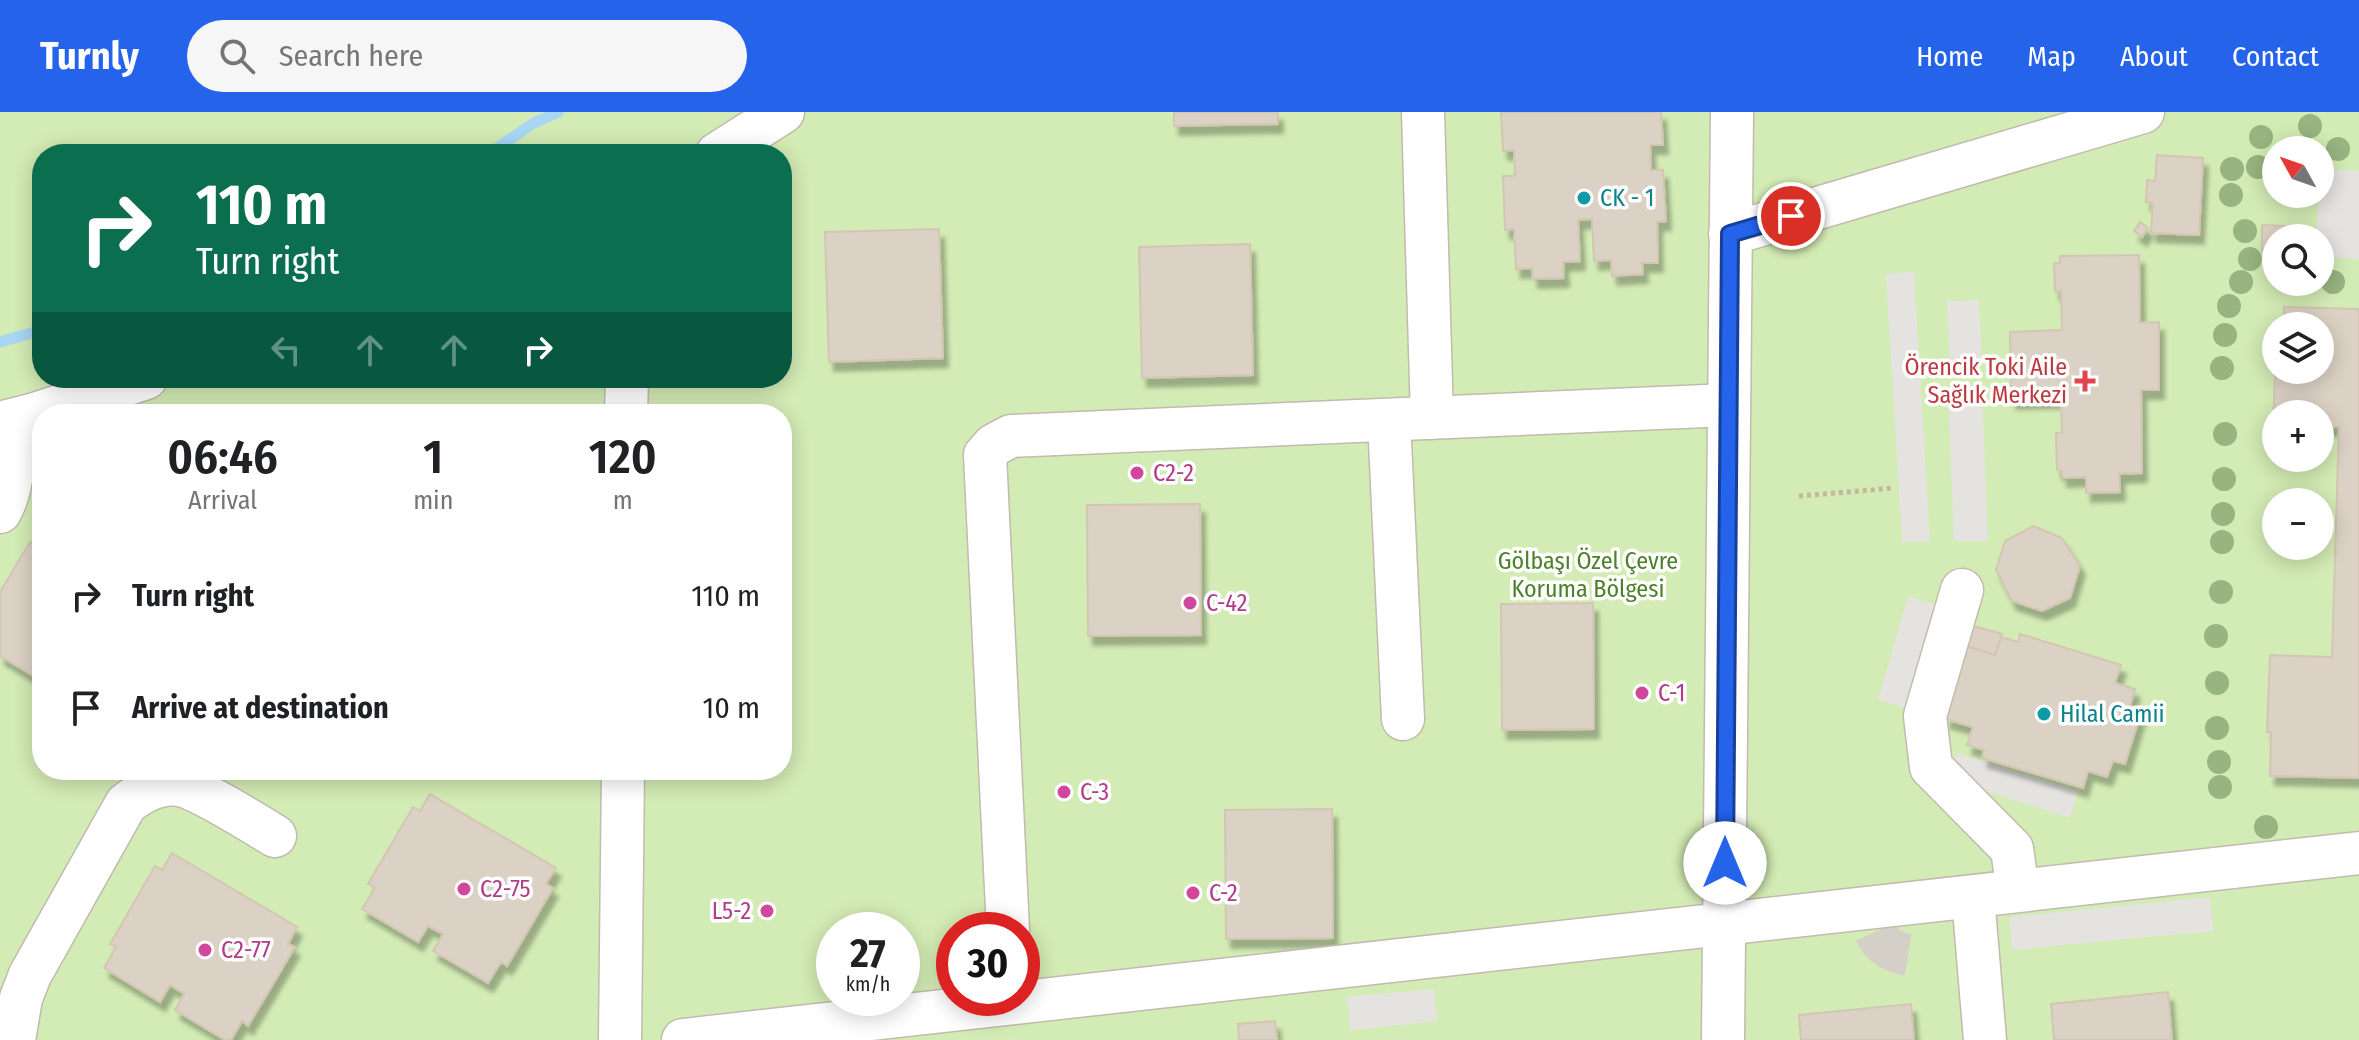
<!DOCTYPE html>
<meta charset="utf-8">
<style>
:root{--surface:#fff;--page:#f6f6f6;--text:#202124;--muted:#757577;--accent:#2563eb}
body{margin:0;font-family:"Fira Sans Condensed",sans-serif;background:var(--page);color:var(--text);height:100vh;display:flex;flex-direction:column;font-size:30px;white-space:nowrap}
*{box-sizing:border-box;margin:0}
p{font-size:26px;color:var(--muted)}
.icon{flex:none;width:44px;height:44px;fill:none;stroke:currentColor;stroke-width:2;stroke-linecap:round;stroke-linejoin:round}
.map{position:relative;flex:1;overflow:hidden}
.sheet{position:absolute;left:32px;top:292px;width:760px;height:376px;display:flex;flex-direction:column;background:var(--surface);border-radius:32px;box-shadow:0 4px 20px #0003}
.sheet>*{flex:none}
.banner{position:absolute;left:32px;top:32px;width:760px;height:244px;border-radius:32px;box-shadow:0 4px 20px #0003;background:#0b6e4f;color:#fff;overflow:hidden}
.needle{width:52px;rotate:310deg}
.buttons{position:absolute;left:2262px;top:24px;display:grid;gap:16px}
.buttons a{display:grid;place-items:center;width:72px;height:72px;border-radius:50%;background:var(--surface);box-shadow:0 4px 20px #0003;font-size:40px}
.speed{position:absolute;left:816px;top:800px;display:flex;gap:16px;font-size:40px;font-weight:700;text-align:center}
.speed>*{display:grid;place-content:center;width:104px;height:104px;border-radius:50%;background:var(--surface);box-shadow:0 4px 20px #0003;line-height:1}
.speed small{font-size:20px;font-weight:400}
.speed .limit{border:12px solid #d22;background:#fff;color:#111}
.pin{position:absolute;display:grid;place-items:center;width:68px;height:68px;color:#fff;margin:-34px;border:4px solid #fff;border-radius:50%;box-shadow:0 2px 8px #0007}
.me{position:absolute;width:88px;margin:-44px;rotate:0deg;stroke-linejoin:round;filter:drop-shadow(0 0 6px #0008)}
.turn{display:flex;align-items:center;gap:28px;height:168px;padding:0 32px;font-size:36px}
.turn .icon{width:104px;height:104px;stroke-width:2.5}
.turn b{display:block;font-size:56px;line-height:68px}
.lanes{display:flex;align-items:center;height:76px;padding:0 32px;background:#0003;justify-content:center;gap:40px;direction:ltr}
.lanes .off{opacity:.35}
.eta{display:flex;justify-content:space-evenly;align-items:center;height:136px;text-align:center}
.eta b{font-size:48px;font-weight:600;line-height:56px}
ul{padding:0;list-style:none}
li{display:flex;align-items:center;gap:24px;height:112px;padding:0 32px}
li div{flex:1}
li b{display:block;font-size:30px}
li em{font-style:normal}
header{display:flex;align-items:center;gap:48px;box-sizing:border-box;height:112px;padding:0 40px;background:var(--accent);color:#fff}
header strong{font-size:38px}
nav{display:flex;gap:44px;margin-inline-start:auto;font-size:28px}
.search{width:560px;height:72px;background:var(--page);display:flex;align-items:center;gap:20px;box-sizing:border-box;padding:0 28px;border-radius:44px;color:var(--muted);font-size:30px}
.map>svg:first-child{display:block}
</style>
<header>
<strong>Turnly</strong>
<div class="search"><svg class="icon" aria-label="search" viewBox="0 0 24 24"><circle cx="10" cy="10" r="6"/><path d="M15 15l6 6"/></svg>Search here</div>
<nav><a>Home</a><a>Map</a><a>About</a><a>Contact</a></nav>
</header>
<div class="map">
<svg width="2359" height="928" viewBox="0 0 2359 928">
<defs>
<filter id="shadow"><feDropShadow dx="5" dy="9" stdDeviation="2" flood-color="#0004"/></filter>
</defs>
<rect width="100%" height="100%" fill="#f6f3ec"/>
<path fill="#d3ebb4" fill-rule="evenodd" d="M0 0H2359V928H0ZM2276 38H2320V82H2276ZM42 42H782V266H42ZM2276 126H2320V170H2276ZM2276 214H2320V258H2276ZM42 302H782V658H42ZM2276 302H2320V346H2276ZM2276 390H2320V434H2276ZM834 818H902V886H834ZM954 818H1022V886H954Z"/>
<path fill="#e5e3e0" d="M2320 57 2359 59V147L2320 145V126H2316Z
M1914 160 1930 429 1902 430 1886 162Z
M1979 188 1982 253 1950 254 1947 189Z
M1982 280 1988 429H1954L1948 281Z
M1908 484 1937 493 1907 596 1878 588Z
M1957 641 2078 679 2070 706 1948 667Z
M2210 785 2213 819 2012 838 2009 805Z
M1434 877 1437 909 1350 918 1347 885Z"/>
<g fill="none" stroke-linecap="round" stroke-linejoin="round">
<path stroke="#a8d6f3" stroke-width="11" d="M488 42 534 11 558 0
M0 230 42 218"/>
</g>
<path fill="#dbd1c4" stroke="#d3c6b3" stroke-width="2" filter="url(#shadow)" d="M1174 0H1278V12L1174 14Z
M1501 0H1661L1663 33H1650L1651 58H1663L1666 109 1657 110 1658 151H1642L1643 162 1612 164 1611 148 1594 149 1592 107 1578 108 1580 149 1563 150 1564 166 1533 167 1532 156 1516 157 1514 117 1505 118 1503 64H1515L1514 38 1503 39Z
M2157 43 2203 46 2199 123 2151 121 2153 91 2146 90 2147 68 2155 69Z
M2140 110 2148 116 2142 125 2134 119Z
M2262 113 2285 114V126H2276V139H2262Z
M939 117 943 246 829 250 825 120Z
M1250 132 1253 263 1142 266 1139 135Z
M2139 143 2140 211 2159 210V278H2141L2142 361 2119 362 2120 380 2086 381V365L2062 366V359L2057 358 2056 321 2062 320 2061 287 2011 288 2010 220 2062 218 2061 179H2055L2054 151H2060V144Z
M2284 195 2359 197V666L2270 664 2271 620H2267L2270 543 2332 545 2339 315H2320V302H2276V314H2273L2276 236V258H2320V214H2284Z
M1200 392 1201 523 1088 524 1087 393Z
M2033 414 2062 426 2080 454 2070 486 2042 499 2012 489 1996 458 2005 429Z
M42 425V554L35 565 0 544V480L30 430 37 433Z
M1593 491 1594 617 1502 618 1501 492Z
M1967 512 2002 522 1995 543 1960 532Z
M2020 522 2121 553 2115 571 2135 577 2130 594 2142 597 2125 652 2113 649 2107 665 2088 659 2083 676 1982 646 1984 638 1967 633 1973 615 1945 607 1967 534 1995 543 2001 525 2018 530Z
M430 682 556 756 546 772 553 776 507 854 501 850 488 871 433 839 443 822 428 814 418 830 362 797 375 776 368 772 413 695 420 699Z
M1332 697 1333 826 1226 827 1225 698Z
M172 741 297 815 288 832 295 835 248 914 242 909 231 928H225L175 898 184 882 170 873 160 890 104 856 116 835 110 832 155 754 162 758Z
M2168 880 2172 928H2054L2051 892Z
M1911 892 1914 928H1801L1799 903Z
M1275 909 1277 928H1239L1238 912Z"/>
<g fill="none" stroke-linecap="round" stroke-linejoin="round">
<path stroke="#d4d0c8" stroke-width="42" stroke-dasharray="42 21" stroke-linecap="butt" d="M1875 820C1883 838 1903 844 1921 844"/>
<defs>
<path id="minor" d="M1423 0 1432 306
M717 42 783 0
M1730 122 2143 0
M626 302 627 266
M1389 308 1403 607
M0 311 35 302 146 266
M0 400C16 372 13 339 12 308
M1962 478 1925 604 1931 655 2012 737 2018 779
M1973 785 1985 928
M1008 818 985 343 994 333 1011 324 1729 293
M14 928 21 886 30 863 126 692C141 680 159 670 179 673 198 676 255 712 275 724
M620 928 623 658
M683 928 2359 741
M1723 928 1732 0"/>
</defs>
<use href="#minor" stroke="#c2bbae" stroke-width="45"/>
<path stroke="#c5b69e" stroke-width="5" stroke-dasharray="4 4" stroke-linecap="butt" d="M1995 261H2011
M1799 384 1894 376"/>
<use href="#minor" stroke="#fff" stroke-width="42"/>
</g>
<g fill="#98b481">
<circle cx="2310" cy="14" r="12"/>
<circle cx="2261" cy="25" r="12"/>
<circle cx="2338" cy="37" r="12"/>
<circle cx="2258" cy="55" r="12"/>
<circle cx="2232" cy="57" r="12"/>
<circle cx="2231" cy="83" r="12"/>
<circle cx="2245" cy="119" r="12"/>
<circle cx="2250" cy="147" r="12"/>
<circle cx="2241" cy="170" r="12"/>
<circle cx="2333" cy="170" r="12"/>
<circle cx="2229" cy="194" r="12"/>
<circle cx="2225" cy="223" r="12"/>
<circle cx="2222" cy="256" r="12"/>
<circle cx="2225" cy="322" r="12"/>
<circle cx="2224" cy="367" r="12"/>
<circle cx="2223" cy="402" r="12"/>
<circle cx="2222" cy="430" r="12"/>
<circle cx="2221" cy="480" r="12"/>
<circle cx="2216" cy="524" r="12"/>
<circle cx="2217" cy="571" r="12"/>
<circle cx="2217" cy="616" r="12"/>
<circle cx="2219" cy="650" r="12"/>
<circle cx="2220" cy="675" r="12"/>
<circle cx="2266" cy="715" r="12"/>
</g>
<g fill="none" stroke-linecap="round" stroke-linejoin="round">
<defs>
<path id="route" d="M1725 751 1730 122 1791 104"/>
</defs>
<use href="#route" stroke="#184099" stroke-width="20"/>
<use href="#route" stroke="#2563eb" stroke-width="14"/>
</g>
<g fill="#0f9aa8" stroke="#fff" stroke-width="3">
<circle cx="1584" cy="86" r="8"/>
<circle cx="2044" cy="602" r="8"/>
</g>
<path fill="#e0444e" stroke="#fff" stroke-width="3" d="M2081 257h8v8h8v8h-8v8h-8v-8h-8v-8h8z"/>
<g fill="#d1479c" stroke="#fff" stroke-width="3">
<circle cx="1137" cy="361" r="8"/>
<circle cx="1190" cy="491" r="8"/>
<circle cx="1642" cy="581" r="8"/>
<circle cx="1064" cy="680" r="8"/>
<circle cx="464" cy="777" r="8"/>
<circle cx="1193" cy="781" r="8"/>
<circle cx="767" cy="799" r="8"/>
<circle cx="205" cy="838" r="8"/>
</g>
<g text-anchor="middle" stroke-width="7" stroke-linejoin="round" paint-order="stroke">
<g font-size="24" fill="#0d838f" stroke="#fff" text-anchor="start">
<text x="1600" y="94">CK - 1</text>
<text x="2060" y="610">Hilal Camii</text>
</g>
<g font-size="24" fill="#be3a42" stroke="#fff" text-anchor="end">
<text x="2067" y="263">Örencik Toki Aile<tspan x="2067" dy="28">Sağlık Merkezi</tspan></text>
</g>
<g font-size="24" fill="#b23c85" stroke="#fff" text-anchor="start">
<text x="1153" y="369">C2-2</text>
<text x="1206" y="499">C-42</text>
<text x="1658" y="589">C-1</text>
<text x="1080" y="688">C-3</text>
<text x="480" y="785">C2-75</text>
<text x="1209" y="789">C-2</text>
<text x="751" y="807" text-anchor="end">L5-2</text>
<text x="221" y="846">C2-77</text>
</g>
<g font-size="24" fill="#4c8029" stroke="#fff">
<text x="1588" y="457">Gölbaşı Özel Çevre<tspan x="1588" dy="28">Koruma Bölgesi</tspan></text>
</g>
</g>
</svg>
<div class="buttons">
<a><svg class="needle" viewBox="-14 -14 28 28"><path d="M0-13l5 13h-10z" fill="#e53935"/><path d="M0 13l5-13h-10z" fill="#757577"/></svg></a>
<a><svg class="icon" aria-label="search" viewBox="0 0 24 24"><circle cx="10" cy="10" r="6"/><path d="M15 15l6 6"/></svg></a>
<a><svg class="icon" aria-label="layers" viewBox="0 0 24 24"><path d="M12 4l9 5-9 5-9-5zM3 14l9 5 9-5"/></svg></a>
<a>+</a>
<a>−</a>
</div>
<div class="speed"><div>27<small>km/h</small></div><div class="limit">30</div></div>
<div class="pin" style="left:1791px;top:104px;background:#d93025"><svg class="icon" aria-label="arrive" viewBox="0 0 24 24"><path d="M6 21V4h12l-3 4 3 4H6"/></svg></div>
<svg class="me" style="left:1725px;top:751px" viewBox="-20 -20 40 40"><circle r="19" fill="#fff"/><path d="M0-13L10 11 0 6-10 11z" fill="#2563eb"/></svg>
<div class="banner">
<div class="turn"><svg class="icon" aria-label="right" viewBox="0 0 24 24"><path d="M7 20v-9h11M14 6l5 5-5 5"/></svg><div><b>110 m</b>Turn right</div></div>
<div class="lanes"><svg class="icon off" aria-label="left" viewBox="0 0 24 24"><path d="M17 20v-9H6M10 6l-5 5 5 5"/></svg><svg class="icon off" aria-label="ahead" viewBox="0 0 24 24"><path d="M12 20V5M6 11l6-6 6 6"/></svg><svg class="icon off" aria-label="ahead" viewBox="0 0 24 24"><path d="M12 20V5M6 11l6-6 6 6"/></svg><svg class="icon" aria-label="right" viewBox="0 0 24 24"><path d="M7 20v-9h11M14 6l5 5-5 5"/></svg></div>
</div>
<section class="sheet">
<div class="eta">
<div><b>06:46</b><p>Arrival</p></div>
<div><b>1</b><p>min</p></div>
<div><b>120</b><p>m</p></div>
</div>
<ul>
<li><svg class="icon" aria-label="right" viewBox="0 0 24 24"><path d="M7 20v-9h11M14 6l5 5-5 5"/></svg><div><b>Turn right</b></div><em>110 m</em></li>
<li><svg class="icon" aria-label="arrive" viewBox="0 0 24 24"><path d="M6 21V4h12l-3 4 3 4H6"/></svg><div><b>Arrive at destination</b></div><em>10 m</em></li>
</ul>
</section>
</div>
